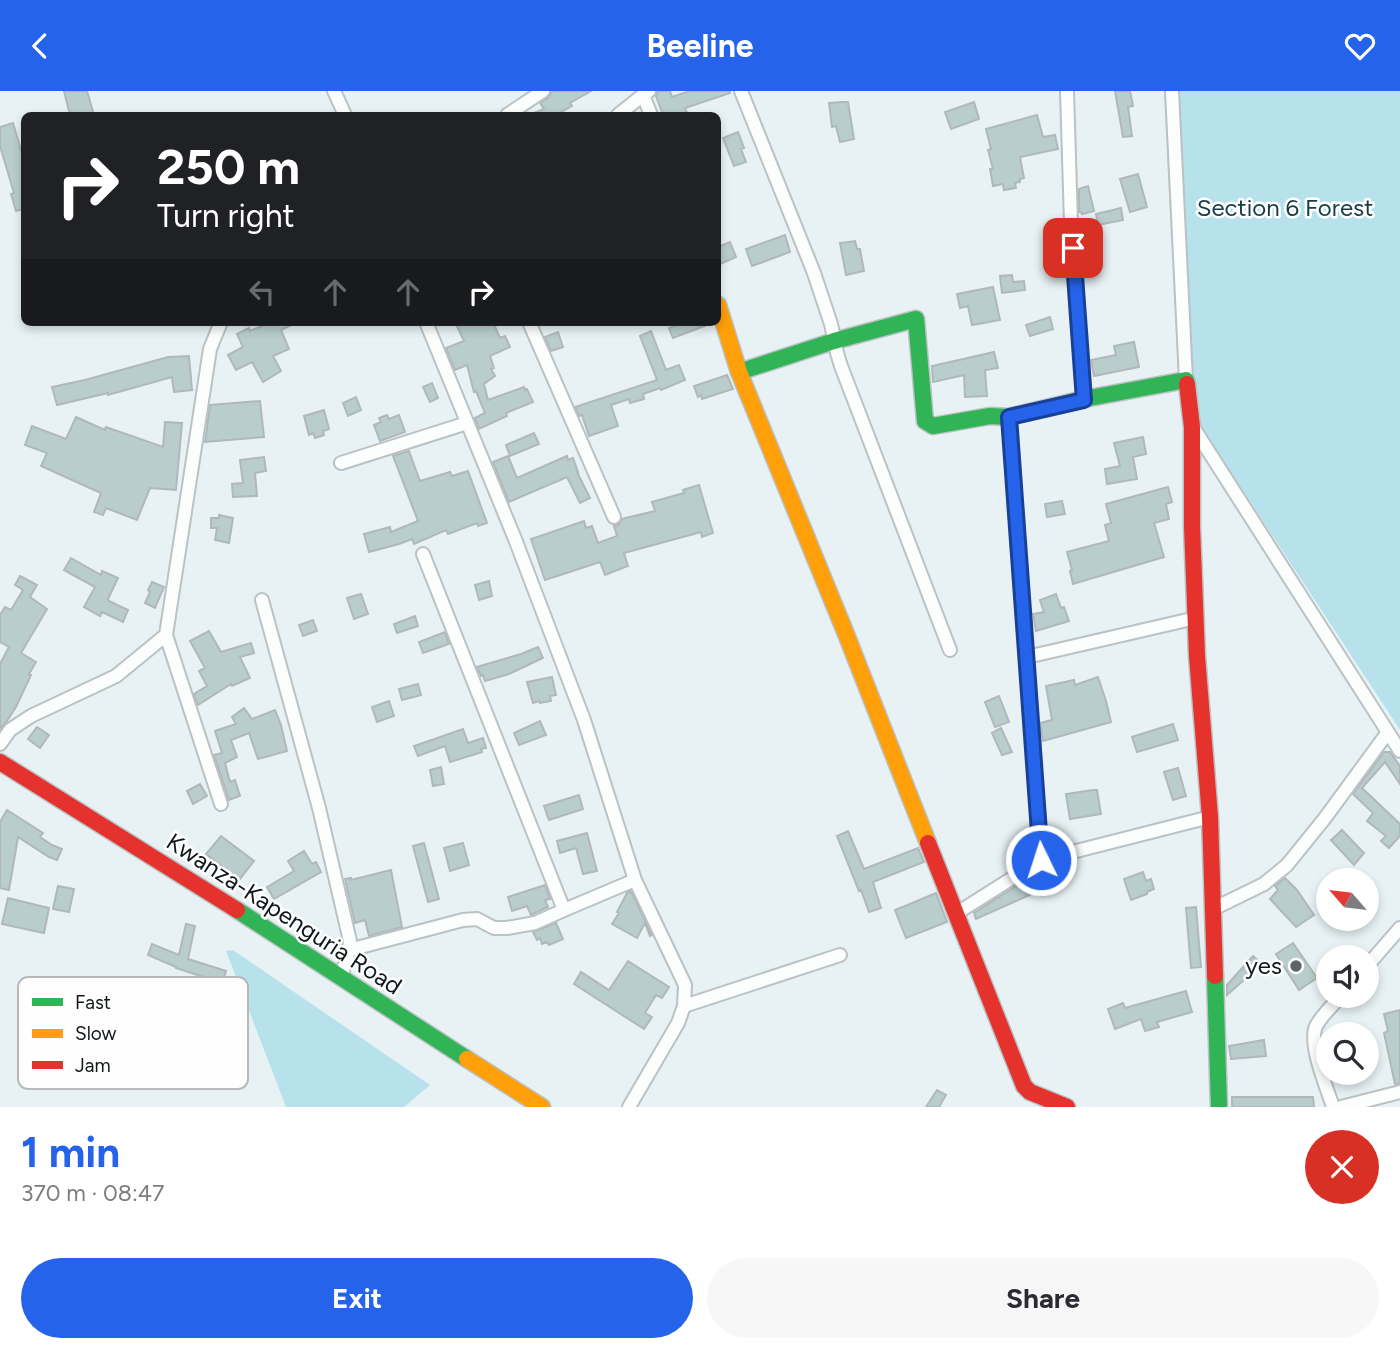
<!DOCTYPE html>
<meta charset="utf-8">
<style>
:root{--surface:#fff;--page:#f7f7f7;--text:#2b2b33;--muted:#7c7c81;--accent:#2563eb}
body{margin:0;font-family:Figtree,sans-serif;background:var(--page);color:var(--text);height:100vh;display:flex;flex-direction:column;font-size:26px;white-space:nowrap}
*{box-sizing:border-box;margin:0}
p{font-size:23px;color:var(--muted)}
.icon{flex:none;width:38px;height:38px;fill:none;stroke:currentColor;stroke-width:2;stroke-linecap:round;stroke-linejoin:round}
.map{position:relative;height:1016px;overflow:hidden}
.sheet{display:flex;flex-direction:column;background:var(--surface);flex:1}
.sheet>*{flex:none}
.banner{position:absolute;left:21px;top:21px;width:700px;height:214px;border-radius:10px;box-shadow:0 4px 10px #0003;background:#202124;color:#fff;overflow:hidden}
.needle{width:46px;rotate:298deg}
.fabs{position:absolute;left:1316px;top:777px;display:grid;gap:14px}
.fabs a{display:grid;place-items:center;width:63px;height:63px;border-radius:50%;background:var(--surface);box-shadow:0 4px 10px #0003;font-size:35px}
.pin{position:absolute;display:grid;place-items:center;width:60px;height:60px;color:#fff;margin:-30px;border-radius:14px;box-shadow:0 4px 10px #0006}
.me{position:absolute;width:77px;margin:-38px;rotate:356deg;stroke-linejoin:round;filter:drop-shadow(0 0 5px #0008)}
.turn{display:flex;align-items:center;gap:24px;height:147px;padding:0 21px;font-size:32px}
.turn .icon{width:91px;height:91px;stroke-width:2.5}
.turn b{display:block;font-size:49px;line-height:60px}
.lanes{display:flex;align-items:center;height:66px;padding:0 21px;background:#0003;justify-content:center;gap:35px;direction:ltr}
.lanes .off{opacity:.35}
.round{display:grid;place-items:center;flex:none;width:74px;height:74px;border-radius:37px;background:var(--page)}
.summary{display:flex;align-items:center;justify-content:space-between;height:119px;padding:0 21px}
h1{font-size:42px;font-weight:700;line-height:52px;color:var(--accent)}
.cta{display:flex;gap:14px;margin-top:auto;padding:14px 21px}
.cta a{flex:1;height:80px;border-radius:42px;background:var(--accent);color:#fff;font-size:28px;font-weight:700;line-height:80px;text-align:center}
.cta a+a{background:var(--page);color:var(--text)}
header{display:flex;justify-content:space-between;align-items:center;height:91px;padding:0 21px;background:var(--accent);color:#fff;font-size:32px;font-weight:700}
.map>svg:first-child{display:block}
</style>
<header><svg class="icon" aria-label="back" viewBox="0 0 24 24"><path d="M15 5l-7 7 7 7"/></svg>Beeline<svg class="icon" aria-label="heart" viewBox="0 0 24 24"><path d="M12 20l-8-8c-3-5 5-10 8-4 3-6 11-1 8 4z"/></svg></header>
<div class="map">
<svg width="1400" height="1016" viewBox="0 0 1400 1016">
<rect width="100%" height="100%" fill="#e8f2f4"/>
<path fill="#b7e2ec" d="M1164 0H1400V639L1179 302Z
M233 859 430 994 404 1016H286L226 860Z"/>
<path fill="#b9cdcd" stroke="#b0b8b9" stroke-width="2" d="M64 0H87L94 24H70Z
M552 0H591L570 12 572 15 556 24H529L544 18 540 12 548 7Z
M658 0H670L672 6 690 0H730V2L685 17 688 24H663L656 5Z
M1115 0H1130L1133 15 1128 16 1132 45 1123 46Z
M843 11H848L854 48 840 51 836 35 832 36 829 12Z
M974 11 979 28 951 38 945 21Z
M1037 24 1043 46 1055 44 1058 58 1020 66 1024 87 1020 88V91L1015 92 1016 97 1004 99 1003 93 993 95 990 78H993L988 59 991 58 986 38Z
M13 32 24 69V118L16 120 11 103 14 102 0 55V36Z
M738 41 744 57 741 58 746 71 734 75 723 47Z
M1138 83 1147 116 1130 121 1120 88Z
M1088 95 1094 120 1082 123 1081 121H1079V98Z
M1121 117 1123 129 1098 134 1096 123Z
M785 144 790 161 752 175 746 158Z
M855 150 857 158H860L864 180 846 184 840 152Z
M730 151 736 166 718 174V156Z
M1012 184 1013 191 1024 190 1025 199 1002 202 1000 185Z
M993 196 1000 229 972 234 968 215 960 217 957 203Z
M1050 226 1053 238 1030 245 1026 234Z
M271 231H297L281 239 289 258 273 265 281 280 263 291 252 271 236 279 228 264 243 256 237 243 249 237 250 240Z
M455 231H493L500 247 505 245 510 256 490 265 494 277 491 278 495 285 484 293 488 309 524 296 525 299 527 298 533 311 506 322 507 325 479 338 475 327 485 322 476 300 474 301 467 274 455 279 446 257 464 250Z
M686 231H711L712 232 673 247 669 237Z
M651 240 666 279 679 274 685 289 661 299 660 297 643 303 644 308 630 312 629 308 611 314 618 335 589 345 582 324 579 325 575 316 657 289 640 245Z
M558 241 563 256 551 260 545 246Z
M1134 251 1139 276 1094 285 1091 269 1116 264 1114 255Z
M994 261 998 277 985 279 987 305 965 306 964 284 933 291 932 275Z
M189 265 192 299 174 301 172 286 108 304V302L57 314 52 296 85 289 168 266Z
M727 284 733 298 702 308 701 304 698 306 694 295Z
M432 292 438 307 430 311 423 296Z
M356 306 361 319 348 325 343 312Z
M260 310 264 346 205 351 210 314Z
M324 319 329 338 323 340 324 344 315 347 313 342 309 344 304 325Z
M387 324 389 328 399 324 405 341 380 350 374 334 381 331 379 327Z
M76 326 105 339 106 336 163 356 165 331 182 332 176 399 150 397 137 429 106 417 103 424 94 421 101 402 41 375 47 362 25 354 32 335 66 348Z
M534 342 539 353 510 365 506 354Z
M1143 346 1146 363 1133 366 1137 388 1107 393 1105 378 1120 375 1114 352Z
M409 360 420 390 450 381 452 385 468 380 487 432 478 435 477 432 448 443 446 439 414 453 412 448 399 453 369 461 364 443 390 436 391 441 418 430 393 365Z
M508 365 517 387 567 365 568 369 573 367 578 381H577L590 407 580 412 567 386 509 411 493 371Z
M264 366 266 380 255 382 257 405 233 406 232 393 243 392 240 369Z
M699 394 713 442 702 446 701 441 624 462 628 475 605 484 600 471 545 489 531 448 584 430 586 437 592 435 598 452 617 445 614 435 618 434 622 428 655 420 652 411 684 402 683 399Z
M1168 396 1172 411 1166 413 1169 428 1154 432 1164 466 1073 493 1070 480 1072 479 1067 461 1109 450 1105 434 1111 432 1106 413Z
M1062 410 1065 423 1047 426 1045 413Z
M219 424 233 427 229 452 215 449 217 437H211V427H219Z
M71 467 101 484 102 480 118 487 108 508 109 510 128 519 123 531 102 521 100 525 84 516 95 496 64 479Z
M20 485 37 494 30 506 47 518 21 562 36 571 29 583 31 584 16 616 7 630 0 638V573L9 556 0 551V524L5 516 11 519 23 499 15 494Z
M489 490 492 505 479 509 475 494Z
M152 491 164 496 155 517 145 512 150 501 148 499Z
M361 503 368 523 354 528 347 507Z
M1056 503 1061 517 1064 516 1069 530 1036 540 1033 523 1044 521 1040 509Z
M415 525 418 535 397 542 394 533Z
M313 529 317 540 303 545 299 534Z
M209 540 221 561 251 552 254 562 240 566 250 587 232 595 231 593 198 614 194 603 207 595 199 580 205 577 190 550Z
M445 541 449 553 423 562 419 551Z
M538 556 543 567 509 583 485 590 483 584 481 585 477 576 521 563Z
M552 586 556 604 550 605 551 610 540 612 539 610 533 612 527 591Z
M1098 586 1106 610 1111 631 1043 650 1040 632 1052 629 1046 595 1074 589 1075 594Z
M418 593 421 604 402 609 399 598Z
M999 605 1009 631 995 636 985 611Z
M389 610 394 625 377 631 372 616Z
M244 617 252 628 275 619 281 634 287 660 258 668 249 642 231 649 237 666 225 672 230 691 235 689 240 705 229 709 214 664 222 662 215 640 236 633 232 626Z
M540 630 546 644 519 654 514 642Z
M1173 633 1178 649 1137 661 1132 646Z
M37 636 49 644 40 657 28 648Z
M1001 637 1012 661 1002 664 992 642Z
M463 638 468 652 483 647 486 657 481 658 482 661 450 671 445 655 418 665 414 655Z
M1384 661H1390L1400 675V693L1385 671 1362 697 1400 733V745L1389 757 1381 750 1386 745 1367 730 1373 722 1353 703Z
M441 676 444 693 433 695 430 679Z
M1178 677 1186 705 1173 709 1164 681Z
M200 693 207 705 193 713 187 700Z
M1093 699H1097L1101 723 1070 728 1066 703Z
M579 704 583 718 549 729 544 715Z
M7 719 43 742 40 746 52 754 62 758 57 769 49 766 18 746 9 799 0 797V731Z
M1342 739 1364 762 1354 774 1331 749Z
M848 740 864 778 918 757 924 771 873 791 881 817 869 821 861 799 859 800 837 745Z
M587 742 597 780 583 783 576 757 560 762 557 750Z
M221 745 254 770 239 789 206 763Z
M424 752 439 808 428 811 413 755Z
M463 752 469 774 450 780 444 757Z
M304 760 312 773 316 771 321 781 274 808 267 796 294 780 288 770Z
M391 779 402 836 369 845 365 829 355 832 345 788 351 787V789Z
M1143 781 1146 790 1151 788 1154 798 1147 801V803L1131 809 1124 788Z
M1285 787 1297 799 1314 824 1296 836 1270 808 1278 799 1275 795Z
M1027 788 1034 802 976 828 974 822Z
M545 794 550 808 545 809 548 816 531 824 527 815 512 820 508 806Z
M58 795 74 798 69 821 53 818Z
M631 800 652 844 650 845 645 832 637 847 612 833 619 822 617 821 627 802Z
M936 802 947 831 906 847 895 819Z
M8 807 49 817 44 842 2 833Z
M1196 816 1201 876 1191 877 1186 817Z
M556 832 563 848 549 854 547 851 542 853 540 847 537 849 533 841Z
M186 833 195 835 188 868 226 880 222 892 176 877V876L148 864 152 853 179 864Z
M1293 852 1317 887 1299 899 1276 863Z
M1253 865 1262 873 1227 904V894Z
M628 870 669 896 662 907 656 904 645 922 652 926 644 938 574 893 581 881 609 899Z
M1186 900 1192 921 1157 931 1159 936 1145 940 1141 928 1115 938 1108 918 1123 912 1125 917Z
M1400 919V992L1395 993 1384 942 1388 940 1384 923Z
M1264 949 1266 965 1231 968 1229 955Z
M937 999 946 1004 939 1016H926Z
M1232 1006H1313L1314 1016H1232Z"/>
<g fill="none" stroke-linecap="round" stroke-linejoin="round">
<defs>
<path id="street" d="M334 0 345 24
M649 0 643 4 651 24
M741 0 814 182 831 233 837 262 841 275 950 559
M1067 0 1071 132 1084 308
M1172 0 1186 289
M507 24 543 0
M618 24 643 4
M426 231 515 448 584 629 635 789 685 894 684 915 678 932 629 1016
M529 231 614 426
M1009 326 1041 769
M1193 336 1400 660
M341 372 467 332
M423 463 564 819 635 789
M262 509 319 717 350 850 349 859 341 886
M166 544 221 713
M1027 566 1196 527
M0 653 10 639 31 625 116 585 166 544 210 258 221 231
M1213 818 1264 793 1287 774 1325 727 1388 641
M957 822 1041 769 1210 726
M349 859 463 829 477 828 494 837H507L535 832 564 819
M1367 875 1400 837
M684 915 840 864
M1333 1016C1327 997 1308 953 1316 935 1322 924 1333 914 1341 905
M1341 1016 1400 1001"/>
<path id="fast" d="M739 281 834 250 916 228 925 330 933 335 990 325 1009 326 1084 308 1186 289 1187 293
M237 819 467 968
M1215 885 1219 1016"/>
<path id="slow" d="M718 214 739 281 846 543 928 752
M467 968 542 1016"/>
<path id="jam" d="M1187 293 1192 336V436L1197 565 1210 726 1215 885
M0 671 237 819
M928 752 1024 995 1030 1001 1067 1016"/>
</defs>
<use href="#street" stroke="#bac2c4" stroke-width="16"/>
<use href="#fast" stroke="#bac2c4" stroke-width="19"/>
<use href="#slow" stroke="#bac2c4" stroke-width="19"/>
<use href="#jam" stroke="#bac2c4" stroke-width="19"/>
<use href="#street" stroke="#fcfdfd" stroke-width="12"/>
<use href="#fast" stroke="#30b455" stroke-width="16"/>
<use href="#slow" stroke="#ff9f0a" stroke-width="16"/>
<use href="#jam" stroke="#e5322d" stroke-width="16"/>
</g>
<g fill="none" stroke-linecap="round" stroke-linejoin="round">
<defs>
<path id="route" d="M1041 769 1009 326 1084 309 1073 157"/>
</defs>
<use href="#route" stroke="#184099" stroke-width="18"/>
<use href="#route" stroke="#2563eb" stroke-width="12"/>
</g>
<circle fill="#5c6466" stroke="#fefefe" stroke-width="2.5" cx="1296" cy="875" r="7"/>
<g text-anchor="middle" stroke-width="5" stroke-linejoin="round" paint-order="stroke">
<g font-size="24" fill="#183c44" stroke="#fefefe">
<text x="1285" y="125">Section 6 Forest</text>
</g>
<g font-size="24" fill="#11181a" stroke="#fefefe">
<text transform="translate(284 823) rotate(33)" y="8">Kwanza-Kapenguria Road</text>
</g>
<g font-size="24" fill="#11181a" stroke="#fefefe" text-anchor="end">
<text x="1282" y="883">yes</text>
</g>
</g>
<rect x="18" y="886" width="230" height="112" rx="10" fill="#fefefe" stroke="#b7b9ba" stroke-width="2"/>
<rect x="32" y="907" width="31" height="8" fill="#30b455"/>
<rect x="32" y="938" width="31" height="9" fill="#ff9f0a"/>
<rect x="32" y="970" width="31" height="8" fill="#e5322d"/>
<g font-size="19" fill="#11181a">
<text x="75" y="918">Fast</text>
<text x="75" y="949">Slow</text>
<text x="75" y="981">Jam</text>
</g>
</svg>
<div class="fabs">
<a><svg class="needle" viewBox="-14 -14 28 28"><path d="M0-13l5 13h-10z" fill="#e53935"/><path d="M0 13l5-13h-10z" fill="#7c7c81"/></svg></a>
<a><svg class="icon" aria-label="sound" viewBox="0 0 24 24"><path d="M4 9h4l5-4v14l-5-4H4zM17 9q2 3 0 6"/></svg></a>
<a><svg class="icon" aria-label="search" viewBox="0 0 24 24"><circle cx="10" cy="10" r="6"/><path d="M15 15l6 6"/></svg></a>
</div>
<div class="pin" style="left:1073px;top:157px;background:#d93025"><svg class="icon" aria-label="arrive" viewBox="0 0 24 24"><path d="M6 21V4h12l-3 4 3 4H6"/></svg></div>
<svg class="me" style="left:1041px;top:769px" viewBox="-20 -20 40 40"><circle r="17" fill="#2563eb" stroke="#fff" stroke-width="3"/><path d="M0-11L8 9 0 5-8 9z" fill="#fff"/></svg>
<div class="banner">
<div class="turn"><svg class="icon" aria-label="right" viewBox="0 0 24 24"><path d="M7 20v-9h11M14 6l5 5-5 5"/></svg><div><b>250 m</b>Turn right</div></div>
<div class="lanes"><svg class="icon off" aria-label="left" viewBox="0 0 24 24"><path d="M17 20v-9H6M10 6l-5 5 5 5"/></svg><svg class="icon off" aria-label="ahead" viewBox="0 0 24 24"><path d="M12 20V5M6 11l6-6 6 6"/></svg><svg class="icon off" aria-label="ahead" viewBox="0 0 24 24"><path d="M12 20V5M6 11l6-6 6 6"/></svg><svg class="icon" aria-label="right" viewBox="0 0 24 24"><path d="M7 20v-9h11M14 6l5 5-5 5"/></svg></div>
</div>
</div>
<section class="sheet">
<div class="summary"><div><h1>1 min</h1><p>370 m · 08:47</p></div><a class="round" style="background:#d93025;color:#fff"><svg class="icon" aria-label="close" viewBox="0 0 24 24"><path d="M6 6l12 12M18 6L6 18"/></svg></a></div>
<div class="cta"><a>Exit</a><a>Share</a></div>
</section>
